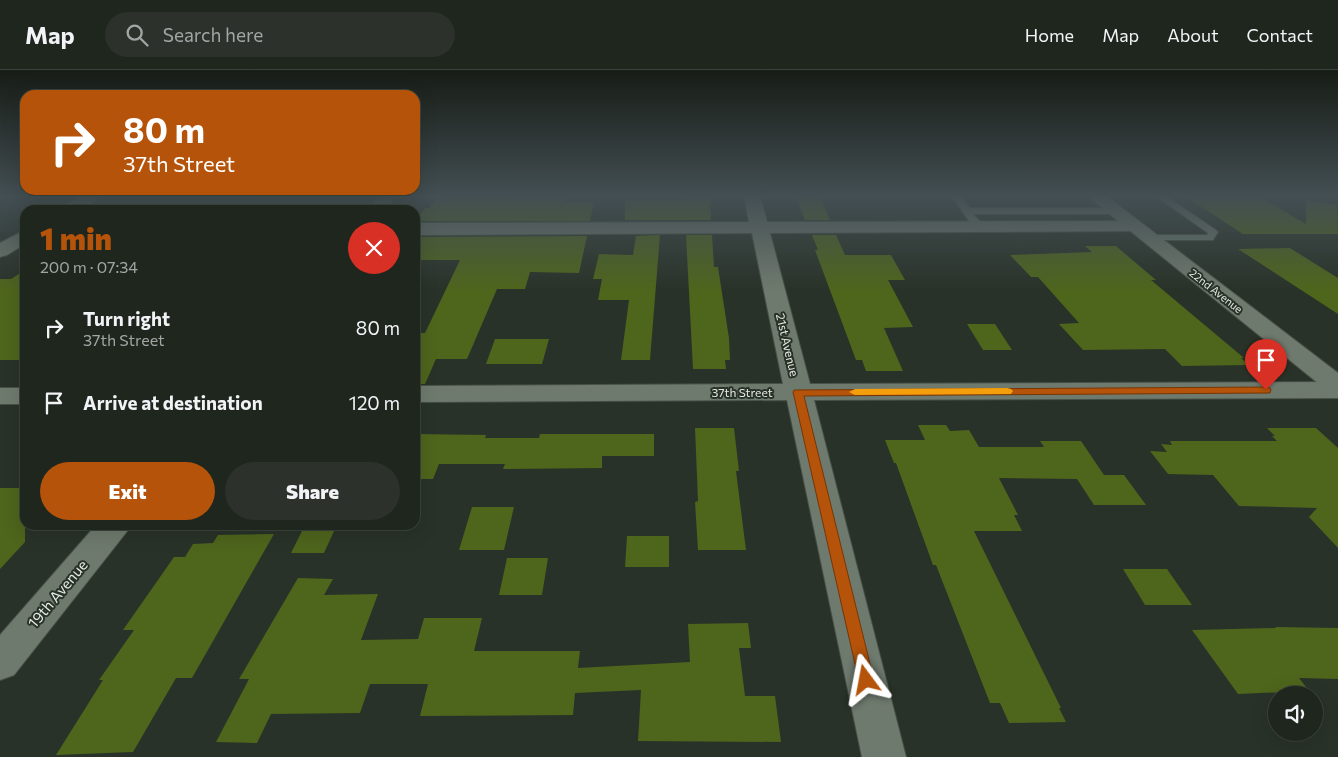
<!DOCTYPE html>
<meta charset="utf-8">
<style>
:root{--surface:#1f261e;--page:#2c322b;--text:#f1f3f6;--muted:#a1a5a4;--line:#3c433c;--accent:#b45309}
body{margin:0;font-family:Commissioner,sans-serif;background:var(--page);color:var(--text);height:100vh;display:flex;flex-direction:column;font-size:19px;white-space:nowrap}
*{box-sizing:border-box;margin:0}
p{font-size:16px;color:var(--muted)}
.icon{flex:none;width:28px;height:28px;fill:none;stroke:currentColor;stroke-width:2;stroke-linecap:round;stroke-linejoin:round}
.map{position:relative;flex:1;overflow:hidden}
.panel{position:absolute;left:20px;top:135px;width:400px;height:325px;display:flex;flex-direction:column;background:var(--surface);border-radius:15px;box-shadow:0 5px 20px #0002,0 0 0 1px var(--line)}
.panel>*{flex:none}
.hud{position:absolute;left:20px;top:20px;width:400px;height:105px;border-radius:15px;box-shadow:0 5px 20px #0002,0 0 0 1px var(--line);background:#b45309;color:#fff;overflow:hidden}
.fabs{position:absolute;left:1268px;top:616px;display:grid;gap:10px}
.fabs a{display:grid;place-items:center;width:55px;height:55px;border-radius:50%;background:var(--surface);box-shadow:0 5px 20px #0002,0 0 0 1px var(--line);font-size:25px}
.pin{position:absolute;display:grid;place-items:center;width:42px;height:42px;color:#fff;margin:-51px -21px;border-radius:50% 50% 50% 0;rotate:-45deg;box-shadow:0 0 5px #0007}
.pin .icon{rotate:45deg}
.me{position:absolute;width:55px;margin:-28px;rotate:347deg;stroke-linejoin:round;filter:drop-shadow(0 0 4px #0008)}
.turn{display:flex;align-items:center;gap:18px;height:105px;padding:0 20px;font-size:22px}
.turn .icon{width:65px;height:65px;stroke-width:2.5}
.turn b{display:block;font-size:35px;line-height:42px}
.round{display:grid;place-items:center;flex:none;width:52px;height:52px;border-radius:26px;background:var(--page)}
.overview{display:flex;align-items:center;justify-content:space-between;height:85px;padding:0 20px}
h1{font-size:30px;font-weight:800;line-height:38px;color:var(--accent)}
.cta{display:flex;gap:10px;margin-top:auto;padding:10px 20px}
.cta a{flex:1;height:58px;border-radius:30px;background:var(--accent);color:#fff;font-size:20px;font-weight:800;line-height:58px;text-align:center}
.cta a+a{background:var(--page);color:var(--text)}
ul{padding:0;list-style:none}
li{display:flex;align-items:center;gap:15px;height:75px;padding:0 20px}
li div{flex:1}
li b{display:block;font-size:19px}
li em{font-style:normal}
header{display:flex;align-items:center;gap:30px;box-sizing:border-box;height:70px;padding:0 25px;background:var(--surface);border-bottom:1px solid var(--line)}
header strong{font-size:24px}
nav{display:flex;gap:28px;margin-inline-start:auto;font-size:18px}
.search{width:350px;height:45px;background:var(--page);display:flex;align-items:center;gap:12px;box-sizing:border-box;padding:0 18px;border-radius:28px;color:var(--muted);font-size:19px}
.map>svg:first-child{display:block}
</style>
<header>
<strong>Map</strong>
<div class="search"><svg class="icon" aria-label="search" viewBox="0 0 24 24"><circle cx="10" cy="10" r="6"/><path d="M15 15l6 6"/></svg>Search here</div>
<nav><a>Home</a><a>Map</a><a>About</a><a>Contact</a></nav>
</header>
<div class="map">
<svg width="1338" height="687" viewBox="0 0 1338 687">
<rect width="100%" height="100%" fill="#293228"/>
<path fill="#4e651c" d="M439 125H525L524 128H565L563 132H594L590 151H415L425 138H430Z
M684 125H710L711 150H625V130H685Z
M795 125H819L830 150H805Z
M1183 125H1256L1306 154V130L1337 135 1338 164H1243Z
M660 165 650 290H621L629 230H598L602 209H593L599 184 633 185 636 166Z
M686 165H712L714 197H718L729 268 730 290H725L726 299H693Z
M812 165H836L845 185H891L905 210H888L913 257 884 258 903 301H866L862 290H856L815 180H818Z
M587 166 579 203 530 202 525 219H497L467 289H436L425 314H415V276L421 263H425L460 190H415V167Z
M1085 176H1116L1156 210H1151L1244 288H1241L1249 295 1182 296 1165 279 1083 280 1059 254 1079 253 1038 207H1031L1010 185 1092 182Z
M1290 178 1338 208V244L1238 179Z
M25 200V290H0V209H11Z
M967 254H995L1012 280H983Z
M495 269H549L542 294H486Z
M918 355H946L950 361 969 360 979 377H1044L1040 371H1081L1104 405H1124L1146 435H1094L1077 409 999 408 1018 445H1014L1022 461H974L1061 638H1059L1066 652 1009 653 1000 633H990L936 495H933L896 393H894L885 370H925Z
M695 358H734L739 401H736L746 480H698L695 432 698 431Z
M1267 358H1316L1338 378V478L1309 447 1317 438 1239 436 1213 405 1168 404 1150 381 1167 382 1161 374 1172 375 1170 371H1277L1272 366H1275Z
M415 364 486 365 485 368H539L540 364H654V386H602V398L503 399 505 394H439L433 409H415Z
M0 418H25V472L0 499Z
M472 437H514L504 480H459Z
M303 459H335L324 483H291Z
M274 464 192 608H176L133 682 56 685 103 610H99L134 560H123L174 487H185L193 474 213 473 218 465Z
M627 466H669V497H625Z
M507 488H548L542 525H499Z
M1123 499H1167L1192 535H1145Z
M298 508 333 509 324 525 378 524 361 570 418 569 424 548H482L474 581H580L578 598 690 592 688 554 748 553 751 578H739L745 626H775L781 672 638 671 641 620 575 623 573 645 420 646 428 614H370L360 643 271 644 257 673 216 672 249 609H239Z
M1275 557 1338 558V609L1299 608 1309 621 1238 624 1192 560 1276 558Z"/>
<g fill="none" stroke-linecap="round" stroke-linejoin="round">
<defs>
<path id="lane" d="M956 125H965L962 128 970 138H1114L1118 141 1114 144H973L985 157 980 160C970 156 960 137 953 128Z
M1154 125H1164L1216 160 1218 162 1213 170H1146L1144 168 1149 165H1207L1208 163Z"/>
<path id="street" d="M83 125H103L82 140H61L64 136Z
M380 125H397L386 140H368Z
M744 125H760L767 152 1133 151 1139 152 1142 156 1139 160 1133 161 770 163 810 314 1338 312V328L814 330 906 687H862L787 330 415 332V316L783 314 752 163 415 165V153L749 152Z
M25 160V174L7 185 0 187V173Z
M0 318H25V334H0Z
M96 455H132L14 605 0 610V565Z"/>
<path id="secondary" d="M1086 125H1105L1338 303V324L1329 322Z"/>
</defs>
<use href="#lane" stroke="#485148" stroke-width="2"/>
<use href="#street" stroke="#485148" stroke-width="2"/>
<use href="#secondary" stroke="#485148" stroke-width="2"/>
<use href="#lane" fill="#6f7a6e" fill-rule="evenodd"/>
<use href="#street" fill="#6f7a6e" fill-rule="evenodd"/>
<use href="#secondary" fill="#6f7a6e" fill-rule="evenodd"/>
</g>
<linearGradient id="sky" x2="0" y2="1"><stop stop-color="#171c16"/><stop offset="0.57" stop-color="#434f53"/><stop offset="1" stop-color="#434f53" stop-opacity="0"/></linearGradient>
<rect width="1338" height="221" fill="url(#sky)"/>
<path fill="#b45309" stroke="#753606" d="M1266 317 1270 318 1271 320 1270 323 804 326 874 610 872 616 866 618 860 616 793 322 794 320Z"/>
<path fill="#f59e0b" d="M1007 318 1011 319 1013 321 1011 324 855 325 849 322 855 319Z"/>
<g text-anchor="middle" stroke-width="4" stroke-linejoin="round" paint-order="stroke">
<g font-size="11" fill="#e6ece5" stroke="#293228">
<text transform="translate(1216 221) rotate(38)" y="4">22nd Avenue</text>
</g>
<g font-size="12" fill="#e6ece5" stroke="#293228">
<text transform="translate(787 275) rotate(77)" y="4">21st Avenue</text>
<text x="742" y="327">37th Street</text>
</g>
<g font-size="15" fill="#e6ece5" stroke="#293228">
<text transform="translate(58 524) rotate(-50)" y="5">19th Avenue</text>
</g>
</g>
</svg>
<div class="fabs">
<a><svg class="icon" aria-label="sound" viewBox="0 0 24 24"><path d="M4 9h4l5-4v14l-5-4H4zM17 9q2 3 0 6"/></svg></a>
</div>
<div class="pin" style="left:1266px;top:320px;background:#d93025"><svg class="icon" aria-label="arrive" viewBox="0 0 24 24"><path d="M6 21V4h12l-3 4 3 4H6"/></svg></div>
<svg class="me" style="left:866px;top:610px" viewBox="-20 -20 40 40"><path d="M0-17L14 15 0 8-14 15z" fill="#b45309" stroke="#fff" stroke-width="4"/></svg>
<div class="hud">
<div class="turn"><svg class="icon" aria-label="right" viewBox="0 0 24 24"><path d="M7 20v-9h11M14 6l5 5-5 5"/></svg><div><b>80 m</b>37th Street</div></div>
</div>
<section class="panel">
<div class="overview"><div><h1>1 min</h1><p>200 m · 07:34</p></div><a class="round" style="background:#d93025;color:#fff"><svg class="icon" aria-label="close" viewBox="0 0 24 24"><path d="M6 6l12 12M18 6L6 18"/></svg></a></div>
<ul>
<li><svg class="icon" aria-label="right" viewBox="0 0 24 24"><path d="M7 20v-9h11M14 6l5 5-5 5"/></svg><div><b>Turn right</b><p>37th Street</p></div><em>80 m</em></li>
<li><svg class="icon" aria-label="arrive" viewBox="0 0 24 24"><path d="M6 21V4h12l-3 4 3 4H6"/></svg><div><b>Arrive at destination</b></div><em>120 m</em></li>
</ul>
<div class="cta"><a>Exit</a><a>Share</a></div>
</section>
</div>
